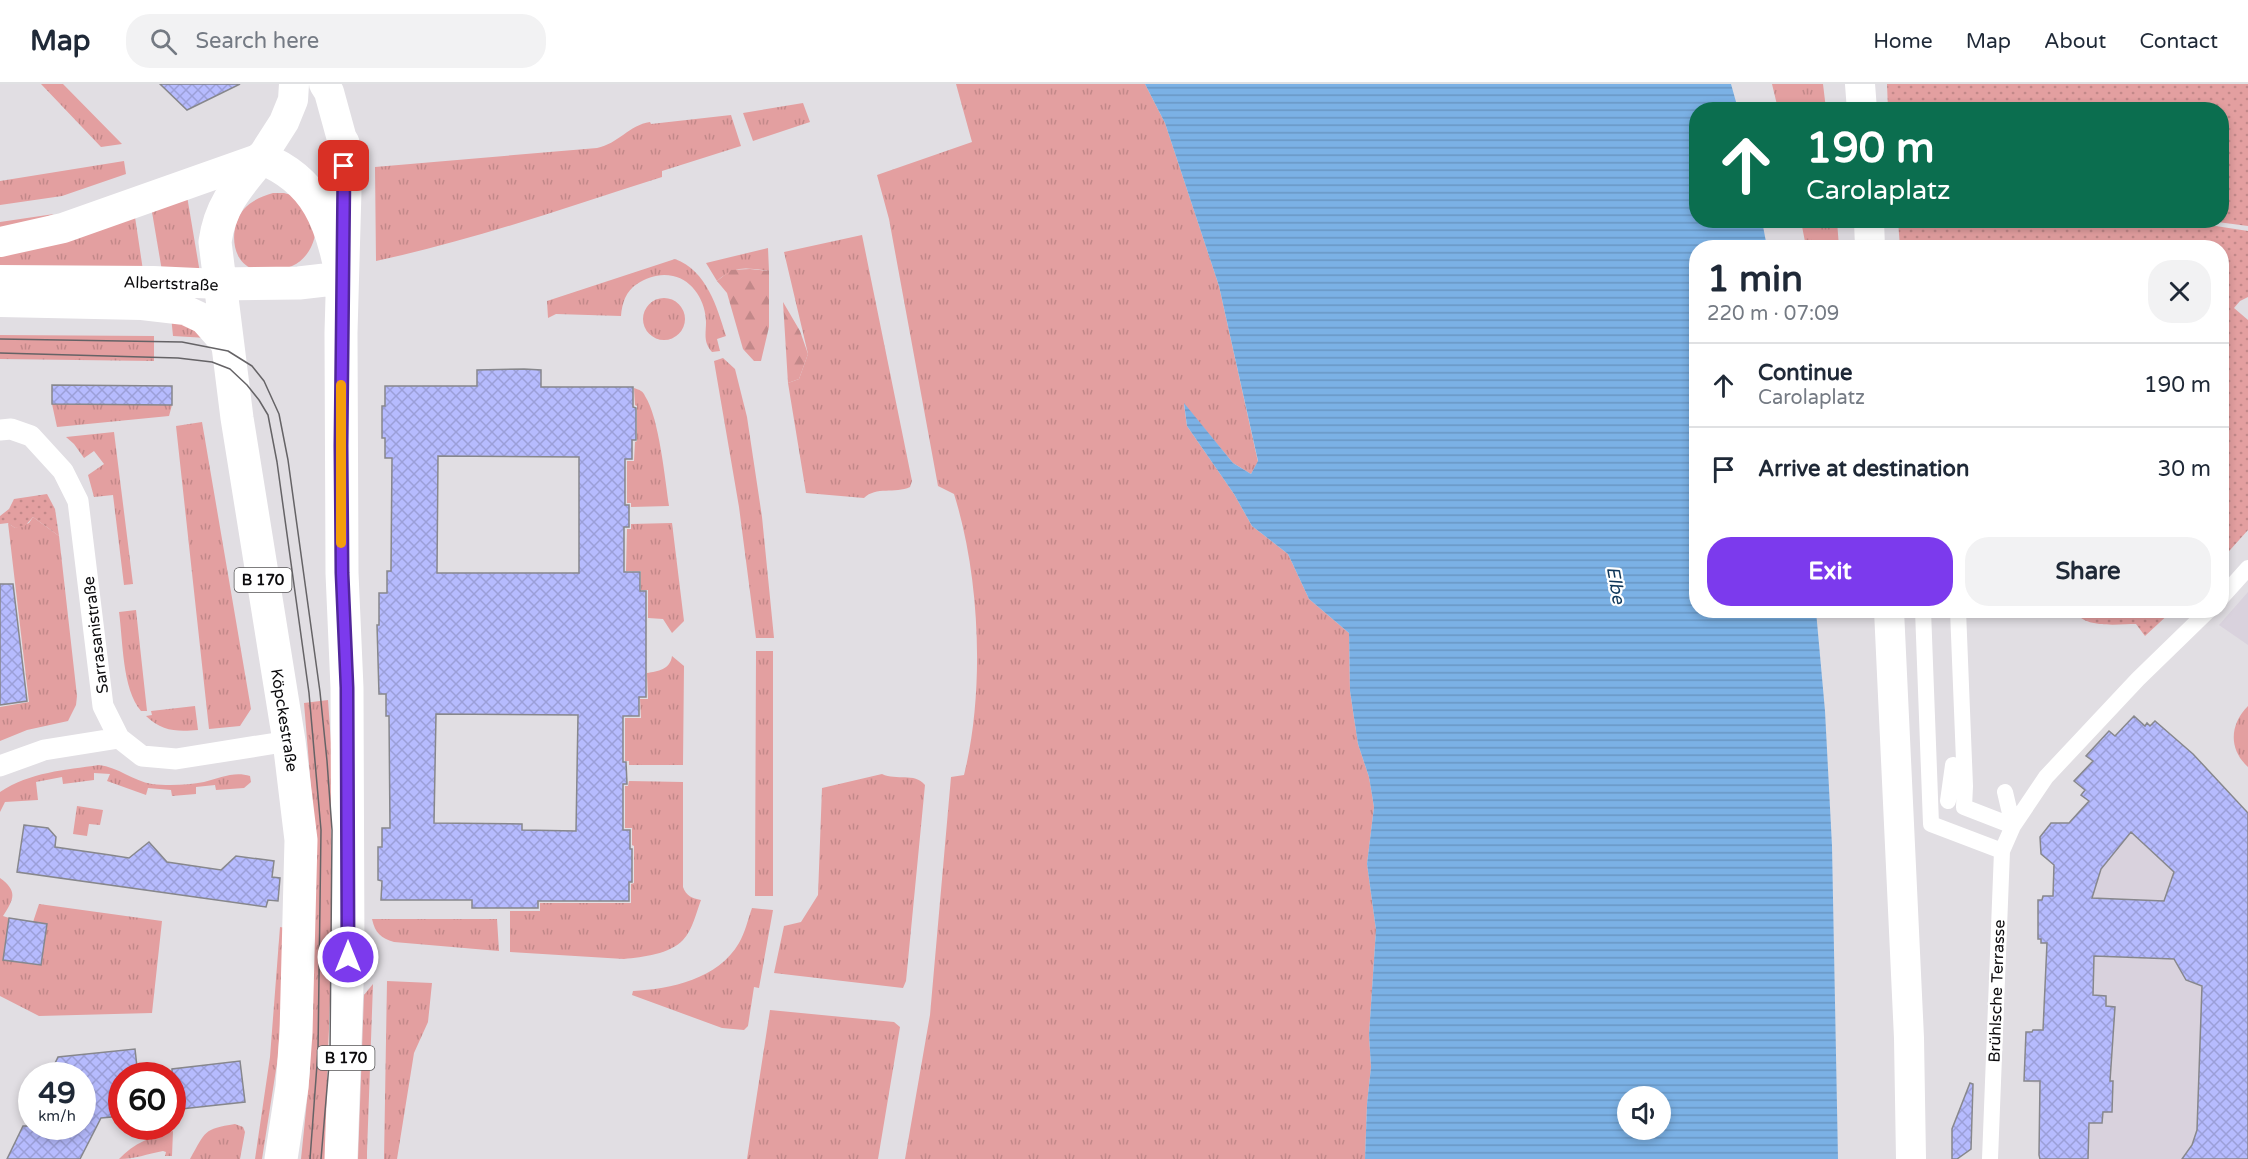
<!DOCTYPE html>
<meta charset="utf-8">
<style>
:root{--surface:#fff;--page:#f2f2f3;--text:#1f2937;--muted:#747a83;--line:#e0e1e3;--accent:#7c3aed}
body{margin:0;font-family:"Varela Round",sans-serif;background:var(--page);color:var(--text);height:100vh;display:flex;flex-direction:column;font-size:22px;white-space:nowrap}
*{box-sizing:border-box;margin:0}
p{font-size:20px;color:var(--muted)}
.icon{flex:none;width:33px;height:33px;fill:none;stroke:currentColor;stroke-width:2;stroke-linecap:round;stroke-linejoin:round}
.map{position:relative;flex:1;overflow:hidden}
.side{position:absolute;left:1689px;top:156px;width:540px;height:378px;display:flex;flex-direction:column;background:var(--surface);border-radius:24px;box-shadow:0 3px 9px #0003}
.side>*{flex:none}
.top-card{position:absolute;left:1689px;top:18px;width:540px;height:126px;border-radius:24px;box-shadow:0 3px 9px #0003;background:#0b6e4f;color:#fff;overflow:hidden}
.tools{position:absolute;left:1617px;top:1002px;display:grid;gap:12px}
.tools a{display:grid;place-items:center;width:54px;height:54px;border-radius:50%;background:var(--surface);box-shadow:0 3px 9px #0003;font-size:30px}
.speed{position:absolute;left:18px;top:978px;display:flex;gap:12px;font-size:30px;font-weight:700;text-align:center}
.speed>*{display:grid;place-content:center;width:78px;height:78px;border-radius:50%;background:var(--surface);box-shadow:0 3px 9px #0003;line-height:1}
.speed small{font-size:15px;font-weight:400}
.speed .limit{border:9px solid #d22;background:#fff;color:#111}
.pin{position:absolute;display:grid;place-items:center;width:51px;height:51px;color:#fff;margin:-26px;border-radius:12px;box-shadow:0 3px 9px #0006}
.me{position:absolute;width:66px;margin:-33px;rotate:0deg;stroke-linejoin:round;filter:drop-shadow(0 0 4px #0008)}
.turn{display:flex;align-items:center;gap:21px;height:126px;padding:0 18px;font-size:27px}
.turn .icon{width:78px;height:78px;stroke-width:2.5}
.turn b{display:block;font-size:42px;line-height:51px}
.round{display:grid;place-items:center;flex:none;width:63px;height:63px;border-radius:24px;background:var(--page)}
.head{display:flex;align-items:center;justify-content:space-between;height:102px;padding:0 18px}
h1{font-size:36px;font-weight:700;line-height:45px}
.action{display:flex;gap:12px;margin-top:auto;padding:12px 18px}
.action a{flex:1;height:69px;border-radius:24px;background:var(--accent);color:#fff;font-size:24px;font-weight:700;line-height:69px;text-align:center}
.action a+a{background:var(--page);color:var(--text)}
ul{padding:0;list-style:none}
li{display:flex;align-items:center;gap:18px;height:84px;padding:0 18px;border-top:2px solid var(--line)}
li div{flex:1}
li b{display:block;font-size:22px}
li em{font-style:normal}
header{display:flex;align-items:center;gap:36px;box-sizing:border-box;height:84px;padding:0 30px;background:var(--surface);border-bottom:2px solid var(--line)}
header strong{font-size:28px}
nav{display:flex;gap:33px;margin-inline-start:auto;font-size:21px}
.search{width:420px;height:54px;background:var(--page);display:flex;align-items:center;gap:15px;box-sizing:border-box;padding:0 21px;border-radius:24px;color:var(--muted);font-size:22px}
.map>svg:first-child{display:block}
</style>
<header>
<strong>Map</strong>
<div class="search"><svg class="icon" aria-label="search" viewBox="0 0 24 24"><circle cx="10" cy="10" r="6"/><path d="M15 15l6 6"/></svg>Search here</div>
<nav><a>Home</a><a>Map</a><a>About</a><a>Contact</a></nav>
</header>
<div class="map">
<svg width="2248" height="1075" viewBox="0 0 2248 1075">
<defs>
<pattern id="grass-tufts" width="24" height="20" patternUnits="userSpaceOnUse" patternTransform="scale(1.5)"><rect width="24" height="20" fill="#e39fa0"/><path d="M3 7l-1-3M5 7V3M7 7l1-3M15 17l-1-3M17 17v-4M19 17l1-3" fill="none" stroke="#c28889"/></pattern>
<pattern id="forest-firs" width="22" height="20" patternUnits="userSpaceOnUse" patternTransform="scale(1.5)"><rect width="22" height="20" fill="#e39fa0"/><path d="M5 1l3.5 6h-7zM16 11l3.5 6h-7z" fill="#c28889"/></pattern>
<pattern id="park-dots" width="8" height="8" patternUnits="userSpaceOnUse" patternTransform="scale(1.5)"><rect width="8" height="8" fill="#e39fa0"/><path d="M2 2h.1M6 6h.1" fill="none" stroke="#c28889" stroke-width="1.8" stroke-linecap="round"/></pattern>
<pattern id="water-rules" width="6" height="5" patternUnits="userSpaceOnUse" patternTransform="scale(1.5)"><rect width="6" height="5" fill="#7bb1e5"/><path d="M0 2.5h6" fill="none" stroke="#6997c3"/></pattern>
<pattern id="building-cross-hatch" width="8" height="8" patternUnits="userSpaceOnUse" patternTransform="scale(1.5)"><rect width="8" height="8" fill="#b6bbfe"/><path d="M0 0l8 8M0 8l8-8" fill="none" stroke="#9b9fd8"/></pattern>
</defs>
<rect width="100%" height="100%" fill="#e1dee3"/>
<path fill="#d9d2dd" d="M2248 508V561L2219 541Z
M2048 742 2129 750 2131 748 2174 788 2248 1075H2040L2041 1000 2024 997 2025 985 2031 961H2025L2026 948H2032L2033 946H2043L2044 944 2048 861 2041 859V857L2038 855 2037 848H2040L2038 816H2041L2043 812H2053L2054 778 2048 776 2040 759H2042Z"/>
<path fill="url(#grass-tufts)" d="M41 0H63L122 60 101 63Z
M956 0H1145L1165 39 1219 202 1258 378 1251 390 1233 379 1184 320 1187 342 1234 410 1252 442 1288 470 1309 515 1349 549 1350 607 1358 660 1369 693 1374 723 1367 780 1376 846 1369 951 1371 983 1367 1020 1365 1075H905L930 931 951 693 964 691C985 607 980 492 954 410L938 402 889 135 877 91 972 58Z
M1772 0H1823L1826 25H1778Z
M803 19 810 38 753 57 743 29Z
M731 31 741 62 662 87V93C568 123 474 156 376 177L375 83 597 64C618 60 629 41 650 38L651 40Z
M124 77 126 90 62 112 0 121V97Z
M273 109H284L295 112 316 147C311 175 294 187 267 186 263 186 257 187 253 185 229 176 230 141 244 125 252 116 263 112 273 109Z
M187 112 200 189 163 193 152 128Z
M54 130 29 139 0 144V138Z
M135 133 144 193 0 187V171Z
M1801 137H1837L1839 163H1806Z
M862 151 912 397 910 403C895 410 876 402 864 414L806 409 788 299 799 295 808 270 784 168Z
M768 164 769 187C745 184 736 181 717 197L706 179Z
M675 175C707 187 717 223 726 252L717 255 720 267 712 268C703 258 706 250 706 238 706 218 693 196 673 192 660 189 648 193 637 200 626 207 622 219 621 232L556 230 548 234 547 217Z
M643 235a21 21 0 1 1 42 0a21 21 0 1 1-42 0Z
M171 232 207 254 173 252Z
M0 251 154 252V277L0 275Z
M723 274 735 285 747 333 762 433 774 554H756L739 423 714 277Z
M634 304C640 306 643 307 645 312 659 333 665 395 669 422L631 423V419H627V377H634L635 358 637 357V322L635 321Z
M52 320 172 321 169 332 57 343Z
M202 338 251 625 240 642 209 645 176 342Z
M114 348 133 500 124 501 113 411 94 413 88 391 104 380 94 367 84 374 74 360 66 353Z
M33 433 59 452 77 612 76 621 68 637 27 646 0 657V623L29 618 8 439 15 444 29 439Z
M672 439 684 537 672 549 663 535 648 534V506H641V487H626L627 445H631V440Z
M136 526 147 627H141C122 605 123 556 119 528Z
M756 567H773V812H755Z
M672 572 684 582 683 681H629V677H625V634H641L640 615H648L647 589C658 587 670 586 672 572Z
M328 616 335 716 328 1075H301L310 987 312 716 304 619Z
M195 622 198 646C176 648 162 647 146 632L152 631 151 627Z
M2248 622V683C2228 665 2230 640 2248 622Z
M99 681C118 683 133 697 152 700 168 702 189 701 204 698 220 694 234 687 250 692L251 698 244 704 216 706 215 701 196 703V710L172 712 171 706 148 704 146 711 107 697 110 690 94 689V696L63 700 62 693 36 698 38 716 5 718 0 728V708C30 688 65 686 99 681Z
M882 690C897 697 914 688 925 701L906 897 903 904 774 889 784 842 801 838 818 811 822 704Z
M629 697 683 698V803C686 812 692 814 701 816 696 829 693 845 683 856 670 870 643 873 624 875L510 868V827H540V819H631V800L634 799V762L632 761V744H625V702H628Z
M77 722 103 726 100 741 89 740 87 752 73 750Z
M0 794C18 807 14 815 3 832L9 834 3 876 41 881 47 840 33 838 39 820 162 837 152 929 39 932 0 912Z
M752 824 773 826 759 904 754 903 748 942 744 946 722 944 632 911 633 907C671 905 718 895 739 859 745 849 748 835 752 824Z
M372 835H497L499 867 394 858C381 854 375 849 372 835Z
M280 843 286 844 278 973 262 1075H255L270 973Z
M387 897 432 899 428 938 414 969 397 1075H384Z
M373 900 367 1068V1075H358L364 911Z
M770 926 894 938 900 943 878 1075H747Z
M235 1040 243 1043 245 1048 240 1075H190C206 1047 203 1045 235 1040Z
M173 1047 172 1072H165L166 1068 163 1067C147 1070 135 1075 119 1075 133 1060 153 1051 173 1047Z"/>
<path fill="url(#forest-firs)" d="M750 185 769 187V243L761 277H754L743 265 727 209 717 197 731 186Z
M783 218 800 247 808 270 799 295 788 299Z"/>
<path fill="url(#park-dots)" d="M1887 0H2248V142L2210 137 2222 136V26L1888 25Z
M2177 136 2248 147V213L2240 217 2234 224 2248 236V446L2222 475V164L1900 163 1898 137Z
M47 410 55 425 59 452 33 433 24 443 15 444 8 439 0 440V432L9 425 14 415Z
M2075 527V526L2172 527 2145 552 2136 540C2118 540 2084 545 2075 527Z"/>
<path fill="url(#water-rules)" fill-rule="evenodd" d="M1145 0H1731L1738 25 1696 26V136L1762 137 1767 163 1696 164V526L1816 527 1825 627 1832 762 1838 1075H1365L1367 1020 1371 983 1369 951 1376 846 1367 780 1374 723 1369 693 1358 660 1350 607 1349 549 1309 515 1288 470 1252 442 1234 410 1187 342 1184 319 1233 379 1251 390 1258 377 1219 202 1165 39ZM1628 1012H1660V1046H1628Z"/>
<path fill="url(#building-cross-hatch)" stroke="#87878c" stroke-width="1.5" fill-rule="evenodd" d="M160 0H240L187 26Z
M524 285 541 286V303H633V323L636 324V356H632V375H625V421H629V443H624V488H640V507H646V613H639V632H623V678H626L627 700H623V746H630V765H632V798H629V817H538V824H472V816H381L382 797 378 796V763H382V744H390L389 632H386V610H379L377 541H379V509H387V487H391L392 374H385V354H382V322H385V302H477V286ZM438 372 579 373V489H437ZM436 630 578 631 576 747 522 746V740L434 739Z
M52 301 172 302V321L52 320Z
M0 500H13L27 617 0 621Z
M2134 632 2145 642 2147 639 2150 642 2155 637 2193 670 2248 729V1075H2182L2192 1061 2197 1046 2202 902 2186 896 2174 875 2094 872 2093 911 2106 912V922L2115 923 2110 997H2113L2112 1028H2103L2102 1039H2089L2088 1075H2040L2039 1071 2040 997H2024L2026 948H2032L2033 946H2043L2047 859H2041V855H2038V816H2042L2043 812H2053L2054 781 2041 770 2040 753 2051 739H2069L2089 717 2081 711 2085 706 2074 697 2093 677 2086 672 2109 647 2115 652ZM2131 748 2174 788 2164 817 2092 814 2101 785Z
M24 741 48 744 56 753 55 763 110 771 129 774 149 758 167 778 221 786 236 772 274 777 272 793 280 794 278 817 268 816 266 823 17 788Z
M9 834 47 840 41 881 3 876Z
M135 965 138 992H122V1032L101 1034 80 1075H7L23 1042H82V992H49L58 973Z
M240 977 245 1018 172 1026V985Z
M1970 999 1973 1000 1971 1065 1957 1075H1952V1045Z"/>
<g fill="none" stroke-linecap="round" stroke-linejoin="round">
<path stroke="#fff" stroke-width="16" d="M2222 513 2248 484
M1923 526 1931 740 2002 767
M1958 526 1965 702 1964 723 2013 742
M2005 708 2013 742
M1948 717 1953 681
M1990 1075 2002 767 2013 742 2046 693 2138 595 2209 526"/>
<path stroke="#fff" stroke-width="21" d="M0 346 11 345 31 352 63 387 78 417 103 622 119 654 142 672 176 675 289 657
M0 682 44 666 119 654"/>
<path stroke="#fff" stroke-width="30" d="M324 0 329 8 343 59
M1860 0 1862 26
M1869 136 1870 164
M0 158 63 144 261 74 284 38 293 16 294 0
M0 196 153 197 219 200
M0 218 142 221 185 226 204 235 227 261
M1889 526 1909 954 1911 1075"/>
<path stroke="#fff" stroke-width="33" d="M219 200 299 199 342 194
M281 1075 292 1003 296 949 301 756 289 657 237 334 215 158C220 121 238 102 261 74 317 96 332 139 342 194
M341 1075 348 873 347 604 342 489 341 249 345 106 343 59"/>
<path stroke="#656366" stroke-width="1.5" d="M0 255 182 258 228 267 252 282 264 297 279 330 288 376 320 608 327 677 332 746 330 969 321 1075
M0 269 178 274 212 278 230 285 247 301 259 316 268 331 277 378 309 609 321 746 318 967 310 1075"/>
</g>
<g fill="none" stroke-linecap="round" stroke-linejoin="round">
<defs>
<path id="route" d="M344 82 341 362 342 489 347 604 348 873"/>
</defs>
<use href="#route" stroke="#51269a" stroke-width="15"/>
<use href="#route" stroke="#7c3aed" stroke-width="10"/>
<path stroke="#f59e0b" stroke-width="10" d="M341 301V459"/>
</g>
<g text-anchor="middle" stroke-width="4.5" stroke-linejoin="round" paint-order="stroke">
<g fill="#fff" stroke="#555456" stroke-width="1.5">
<rect x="234.5" y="484" width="57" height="24" rx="4.5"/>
<rect x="317.5" y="962" width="57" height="24" rx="4.5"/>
</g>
<g font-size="15" font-weight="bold" fill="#0c0b0d">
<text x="263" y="501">B 170</text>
<text x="346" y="979">B 170</text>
</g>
<g font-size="16" fill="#0c0b0d" stroke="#fff">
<text transform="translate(171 199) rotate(2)" y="6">Albertstraße</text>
<text transform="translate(95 551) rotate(-97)" y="6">Sarrasanistraße</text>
<text transform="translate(285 636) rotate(81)" y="6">Köpckestraße</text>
<text transform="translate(1996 907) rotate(-88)" y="6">Brühlsche Terrasse</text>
</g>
<g font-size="18" font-style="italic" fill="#0f375a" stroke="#fff">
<text transform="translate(1616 501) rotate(80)" y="6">Elbe</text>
</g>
</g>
</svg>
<div class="tools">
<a><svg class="icon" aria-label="sound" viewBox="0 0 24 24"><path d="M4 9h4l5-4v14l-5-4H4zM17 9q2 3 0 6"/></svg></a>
</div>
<div class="speed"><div>49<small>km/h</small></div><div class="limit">60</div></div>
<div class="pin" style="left:344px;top:82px;background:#d93025"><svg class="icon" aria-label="arrive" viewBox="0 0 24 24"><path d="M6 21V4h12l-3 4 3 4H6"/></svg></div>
<svg class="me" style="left:348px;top:873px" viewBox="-20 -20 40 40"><circle r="17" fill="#7c3aed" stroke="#fff" stroke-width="3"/><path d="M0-11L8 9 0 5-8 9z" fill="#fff"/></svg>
<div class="top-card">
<div class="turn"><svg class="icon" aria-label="ahead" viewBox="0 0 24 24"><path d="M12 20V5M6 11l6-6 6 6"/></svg><div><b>190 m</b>Carolaplatz</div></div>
</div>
<section class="side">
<div class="head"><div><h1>1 min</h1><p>220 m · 07:09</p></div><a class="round"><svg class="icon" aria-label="close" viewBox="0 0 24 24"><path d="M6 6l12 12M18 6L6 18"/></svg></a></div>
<ul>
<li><svg class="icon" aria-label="ahead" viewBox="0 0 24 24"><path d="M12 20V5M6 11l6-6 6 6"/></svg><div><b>Continue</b><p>Carolaplatz</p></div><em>190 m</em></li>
<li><svg class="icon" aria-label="arrive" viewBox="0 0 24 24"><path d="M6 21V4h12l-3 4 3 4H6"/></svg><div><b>Arrive at destination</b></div><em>30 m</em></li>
</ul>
<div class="action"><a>Exit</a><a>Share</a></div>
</section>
</div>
